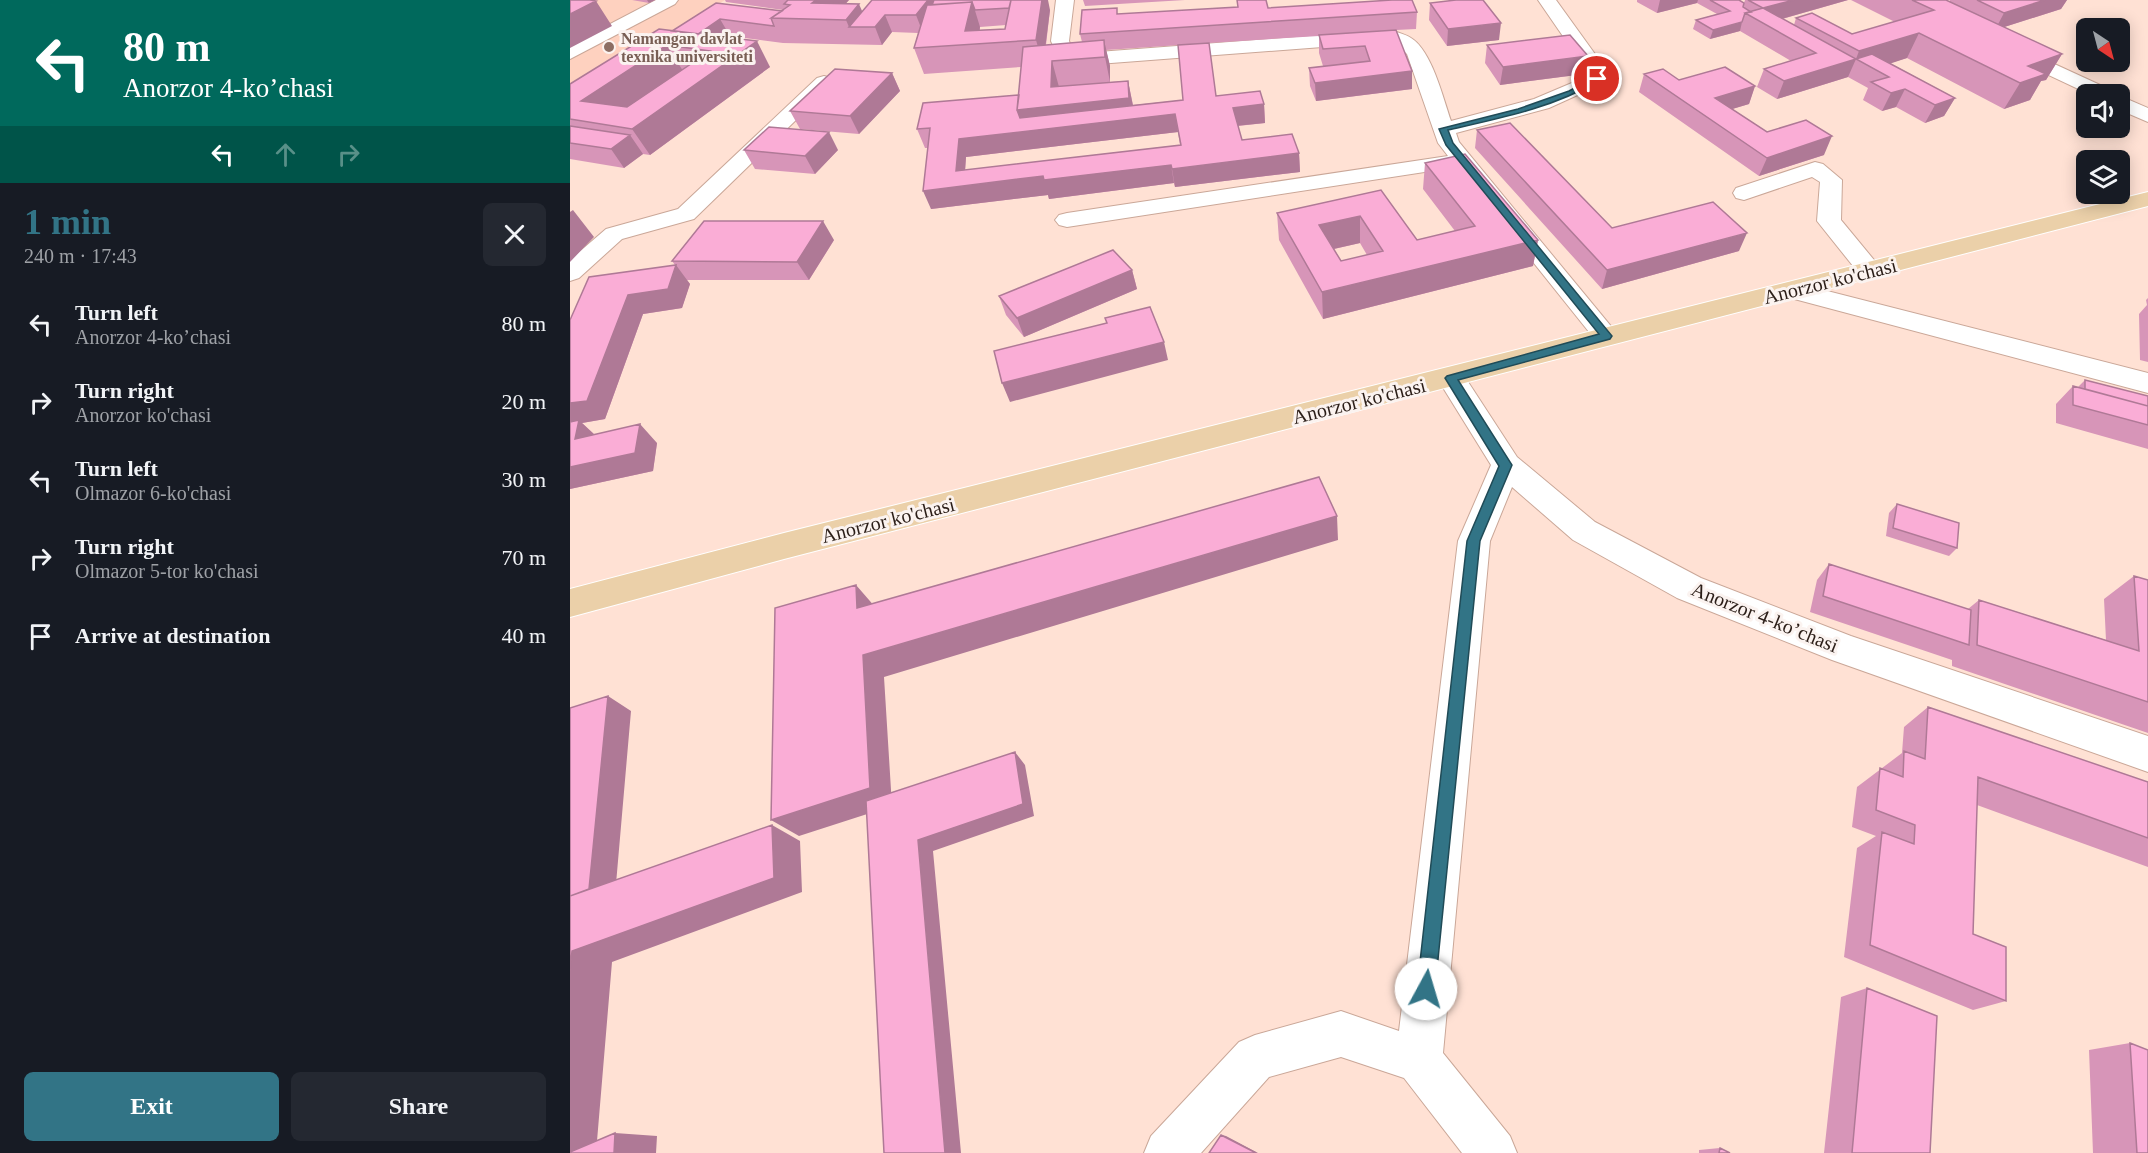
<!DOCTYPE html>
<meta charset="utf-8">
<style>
:root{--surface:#171b24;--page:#242831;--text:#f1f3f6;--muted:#9ea1a6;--accent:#327486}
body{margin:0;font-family:"Times New Roman",serif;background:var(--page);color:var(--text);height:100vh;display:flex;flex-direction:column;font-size:22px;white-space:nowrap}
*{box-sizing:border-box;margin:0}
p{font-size:20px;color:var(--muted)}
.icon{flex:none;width:33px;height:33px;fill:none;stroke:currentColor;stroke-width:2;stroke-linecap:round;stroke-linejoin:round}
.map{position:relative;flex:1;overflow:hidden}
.sheet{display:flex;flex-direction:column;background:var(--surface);width:570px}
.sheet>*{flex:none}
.banner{background:#00695c;color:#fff;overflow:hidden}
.needle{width:39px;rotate:144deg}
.tools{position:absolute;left:1506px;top:18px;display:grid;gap:12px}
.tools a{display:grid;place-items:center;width:54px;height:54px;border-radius:9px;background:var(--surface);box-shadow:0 3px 15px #0003;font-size:30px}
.pin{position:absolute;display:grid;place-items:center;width:51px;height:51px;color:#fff;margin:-26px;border:3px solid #fff;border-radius:50%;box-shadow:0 2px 6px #0007}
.me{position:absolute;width:66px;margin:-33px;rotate:6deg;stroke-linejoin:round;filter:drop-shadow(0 0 4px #0008)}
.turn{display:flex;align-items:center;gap:21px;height:126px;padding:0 24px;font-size:27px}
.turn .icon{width:78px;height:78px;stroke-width:2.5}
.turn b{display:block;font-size:42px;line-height:51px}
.lanes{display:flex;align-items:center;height:57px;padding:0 24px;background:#0003;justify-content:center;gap:30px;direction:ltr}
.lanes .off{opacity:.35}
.round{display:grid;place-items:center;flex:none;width:63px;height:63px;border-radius:9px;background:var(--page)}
.head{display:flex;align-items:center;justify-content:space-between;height:102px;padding:0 24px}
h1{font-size:36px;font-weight:700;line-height:45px;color:var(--accent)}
.primary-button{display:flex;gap:12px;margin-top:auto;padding:12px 24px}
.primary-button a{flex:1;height:69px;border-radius:9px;background:var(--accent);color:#fff;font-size:24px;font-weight:700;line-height:69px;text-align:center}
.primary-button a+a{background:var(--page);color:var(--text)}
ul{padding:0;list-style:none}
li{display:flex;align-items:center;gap:18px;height:78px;padding:0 24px}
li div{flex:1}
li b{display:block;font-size:22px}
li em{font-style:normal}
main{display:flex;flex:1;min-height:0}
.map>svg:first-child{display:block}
</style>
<main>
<section class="sheet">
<div class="banner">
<div class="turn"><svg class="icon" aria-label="left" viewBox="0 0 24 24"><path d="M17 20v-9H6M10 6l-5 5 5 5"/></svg><div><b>80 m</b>Аnorzor 4-koʼchasi</div></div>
<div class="lanes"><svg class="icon" aria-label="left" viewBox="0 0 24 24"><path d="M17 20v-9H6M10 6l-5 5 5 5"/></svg><svg class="icon off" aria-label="ahead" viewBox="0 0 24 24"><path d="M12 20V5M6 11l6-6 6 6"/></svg><svg class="icon off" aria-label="right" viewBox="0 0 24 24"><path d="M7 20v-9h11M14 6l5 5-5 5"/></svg></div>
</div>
<div class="head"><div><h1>1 min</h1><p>240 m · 17:43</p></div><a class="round"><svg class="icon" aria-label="close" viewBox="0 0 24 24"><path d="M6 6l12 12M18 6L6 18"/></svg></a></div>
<ul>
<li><svg class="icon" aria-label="left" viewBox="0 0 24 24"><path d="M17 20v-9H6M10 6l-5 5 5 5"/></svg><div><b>Turn left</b><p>Аnorzor 4-koʼchasi</p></div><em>80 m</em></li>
<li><svg class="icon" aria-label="right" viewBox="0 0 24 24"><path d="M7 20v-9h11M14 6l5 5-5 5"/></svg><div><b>Turn right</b><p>Anorzor ko'chasi</p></div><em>20 m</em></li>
<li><svg class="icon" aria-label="left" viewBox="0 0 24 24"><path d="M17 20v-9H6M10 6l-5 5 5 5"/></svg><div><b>Turn left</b><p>Olmazor 6-ko'chasi</p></div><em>30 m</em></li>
<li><svg class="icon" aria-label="right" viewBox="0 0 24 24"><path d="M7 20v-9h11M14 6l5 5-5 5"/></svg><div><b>Turn right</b><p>Olmazor 5-tor ko'chasi</p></div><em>70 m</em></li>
<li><svg class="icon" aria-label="arrive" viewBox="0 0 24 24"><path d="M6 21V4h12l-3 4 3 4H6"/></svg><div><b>Arrive at destination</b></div><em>40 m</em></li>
</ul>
<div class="primary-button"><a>Exit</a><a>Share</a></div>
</section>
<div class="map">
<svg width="1578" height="1153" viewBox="0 0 1578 1153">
<rect width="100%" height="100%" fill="#ffe1d4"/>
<path fill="#fed1bf" d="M0 0H155L0 94Z"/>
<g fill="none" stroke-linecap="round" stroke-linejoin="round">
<defs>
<path id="minor" d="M86 0H108L105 4 0 59V45Z
M486 0H504L499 41 502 48 510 51 528 52 819 30C826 32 835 34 841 38 862 51 873 98 881 121L964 99 1016 77 1010 61 968 0H986L1030 61 1037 79 1034 83 979 108 886 133 889 142 1049 336 1045 342 1036 345 1027 342 887 167 497 227 489 225 485 220 489 215 497 213 878 156 868 143 837 54 827 45 818 42 528 64 506 63 487 55 481 41Z
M1441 44 1541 90 1544 94H1519L1434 54 1432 50 1434 46Z
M254 76 261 78 264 82 261 86 124 219 52 239 9 278 0 281V260L36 229 108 209 247 78Z
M1550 96 1578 108V122L1550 110Z
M1245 162 1253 164 1272 180 1271 220 1309 266 1312 271 1309 276 1300 279 1291 276 1247 221 1250 182 1242 177 1174 200 1166 198 1163 193 1166 188Z
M1222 282 1578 373V393L1213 296 1209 290 1213 284Z
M881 369 891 371 947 457 1025 522 1131 578 1281 636 1578 736V772L1262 660 1107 598 1003 540 942 487 920 541 873 1053 940 1136 947 1153H892L834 1078 771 1057 699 1077 631 1153H574L581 1136 669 1042 685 1035 771 1011 829 1031 888 541 921 465 867 378 871 371Z"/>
<path id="major" d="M1578 192V206L214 559 0 617V589L214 533Z"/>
</defs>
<use href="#minor" stroke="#caa798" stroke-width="2"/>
<use href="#major" stroke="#fff" stroke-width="2"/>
<use href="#minor" fill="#fff" fill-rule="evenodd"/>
<use href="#major" fill="#ebd0a9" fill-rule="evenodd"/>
</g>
<path fill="#d795b8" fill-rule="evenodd" d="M62 0H85L79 3Z
M155 0H279L275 4 292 12 302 0 480 10 476 45 512 42 510 34 549 14 698 8 847 12 846 29 826 30 842 89 746 101 740 86 739 68 753 66 749 53V36L639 43 646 96 694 104 695 123 668 126 672 140 729 153 730 172 605 187 604 183 479 199 478 195 361 209 358 148H355L347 129 449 95 451 67 354 74 344 48 348 33 322 32 312 45 213 43 160 36 158 38 200 67 80 155 73 154 54 168 0 159V84L102 31 146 3 212 11 213 10 156 2ZM436 25 435 29 410 30V27ZM625 44 613 100 563 105 558 81 540 82V66L536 50ZM608 132 610 145 395 170 396 157Z
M513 0H615L515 6Z
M1067 0H1169L1174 3 1175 0H1278L1212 19 1224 25 1226 18 1282 34 1325 22 1281 0H1376L1379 2 1380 0H1497L1491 9 1434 27 1492 54 1476 80 1471 81 1460 100 1434 109 1337 58 1320 63 1385 98 1374 116 1355 123 1326 107 1312 111 1293 100 1298 88 1278 77 1207 99 1187 87 1194 69 1221 61 1170 31 1140 39 1123 29 1126 20 1147 14 1127 3 1087 13 1067 2Z
M860 3 929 40 877 46 859 20Z
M917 45 1018 56 1014 74 930 85 915 63Z
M322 73 330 91 289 134 230 129 220 111Z
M1074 74 1109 80 1185 86 1179 104 1162 109 1197 132 1254 155 1189 176 1069 92Z
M907 130 1042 228 1169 251 1032 289 905 148Z
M174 150H268L245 174 185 169Z
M855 163 968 240 963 266 753 319 709 240 707 213 811 190 847 240 885 231 853 189ZM790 243 797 255 771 261 764 249Z
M264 240 239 280H117L120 284 112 308 73 314 35 419 12 423 24 434 87 443 83 471 0 489V320L105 265 102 261Z
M562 270 567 289 454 337 436 315 429 296Z
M1578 298V362L1570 360 1569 314 1577 305 1576 300Z
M1515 380 1578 396V449L1486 423V404L1503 386 1508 387Z
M1327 504 1387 548 1379 556 1316 536 1319 513Z
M1259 564 1398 609 1409 600 1536 640 1534 599 1564 576 1578 580V733L1382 666V660L1240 612 1247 580Z
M1358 707 1578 782V867L1407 805 1403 934 1436 1001 1403 1010 1274 957 1287 848 1306 836 1282 827 1287 787 1332 753 1334 727Z
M1297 988 1360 1153H1254L1271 997Z
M1560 1043 1578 1153H1523L1519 1050Z
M1150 1148 1160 1153H1129V1150Z"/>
<path fill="#af7996" d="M77 0H85L79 3Z
M234 0H279L262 19Z
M358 0H366L353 33 346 15Z
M404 0 403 4 410 27 407 44 395 31 398 10Z
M472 0H478L480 10 473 65 466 40Z
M1090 0H1128L1127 3 1087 13Z
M1224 0H1278L1194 24 1193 8Z
M1475 0H1497L1491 9 1425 30 1434 13Z
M26 1 42 26 0 48V14Z
M289 4 299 27H279L276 20Z
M315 15 322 32 312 45 305 27Z
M150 19 160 36 139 51 119 40Z
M1172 22 1170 31 1140 39 1143 30Z
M931 23 929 40 877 46 878 29Z
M1349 33 1337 58 1304 69 1286 59 1289 51Z
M534 40 540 66V82L535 57Z
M187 41 200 67 80 155 62 129Z
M97 45 113 71 33 124 11 101Z
M1492 54 1476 80 1471 81 1460 100 1434 109 1450 83 1458 66Z
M1018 56 1014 74 930 85 933 67Z
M1286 59 1278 77 1207 99 1214 81Z
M482 61 489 87 558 81 563 106 605 114 608 132 396 157 394 186 473 176 601 165 604 183 479 199 478 195 361 209 353 191 386 171 389 139 447 110 481 87Z
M842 71V89L746 101 745 83Z
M322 73 330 91 289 134 280 116Z
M1185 86 1179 104 1139 116 1145 98Z
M1335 89 1326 107 1312 111 1321 93Z
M1385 98 1374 116 1355 123 1365 105Z
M694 104 695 123 665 126 663 108Z
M259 132 268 150 245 174 235 156Z
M60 135 73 154 54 168 41 149Z
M1262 136 1254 155 1189 176 1197 158Z
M729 153 730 172 605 187 602 169Z
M3 210 24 237 0 262V212Z
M790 216V243L750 252 749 225Z
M253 221 264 240 239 280 227 262Z
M1177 233 1169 251 1032 289 1037 270Z
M968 240 963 266 753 319 752 292Z
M106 265 120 284 112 308 73 314 35 419 12 423 28 438 5 439 0 425V403L58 295Z
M562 270 567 289 454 337 447 318Z
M594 342 598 360 440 402 432 383Z
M70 424 87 443 83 471 0 489V467Z
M767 516 768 540 314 677 322 806 229 836 201 820 293 655Z
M286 585 306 608H287Z
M38 696 61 711 44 907 0 923Z
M445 752 455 765 464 816 363 851 391 1153H375L348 840Z
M202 825 230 841 232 892 42 962 26 1153H0V971L2 951Z
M45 1133 87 1136 86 1153H44Z
M651 1135 656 1136 688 1153H686Z"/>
<path fill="#faadd6" stroke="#af7996" stroke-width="1.5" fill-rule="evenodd" d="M0 0H20L26 1 0 14Z
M218 0H246L242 3 289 4 276 20 201 18 220 5 214 4Z
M302 0H358L346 15H315L305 27H279Z
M364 0H441L439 8 405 10 402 2 362 5Z
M441 0H472L466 40 344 48 357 5 402 2 395 31 435 29Z
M667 0H696L698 8 822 0H842L847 12 510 34 512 10 547 8V14L668 7Z
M886 0H913L931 23 878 29 860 3Z
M1140 0H1169L1174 3 1173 7 1181 12 1175 13 1172 22 1143 30 1126 20 1160 11Z
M1178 0H1224L1193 8 1286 59 1214 81 1194 69 1246 53 1175 13 1193 8Z
M1342 0H1376L1492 54 1458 66 1476 74 1450 83 1349 33 1289 51 1226 18 1242 13 1282 34 1364 10Z
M1407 0H1475L1434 13Z
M146 3 212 11 201 18 204 26 150 19 128 34 102 31Z
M89 29 187 41 62 129 0 119V84ZM97 45 140 51 57 107 11 101Z
M826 30 842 71 745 83 739 68 800 61 795 46 753 49 749 35Z
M1000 35 1018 56 933 67 917 45Z
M534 40 535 57 482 61 481 87 558 81 559 98 447 110 453 47Z
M639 43 646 96 690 91 694 104 663 108 672 140 722 134 729 153 602 169 601 165 474 180 473 176 353 191 360 128 347 129 353 103 449 95 447 110 450 118 613 100 608 45ZM605 114 611 145 386 171 389 139Z
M1302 54 1385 98 1365 105 1335 89 1321 93 1301 82 1319 77 1286 59Z
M1155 67 1185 86 1145 98 1197 132 1236 120 1262 136 1197 158 1074 74 1093 69 1109 80Z
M265 69 322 73 280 116 220 111Z
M940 123 1042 228 1143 202 1177 233 1037 270 907 130Z
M0 126 60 135 41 149 0 143Z
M199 127 259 132 235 156 174 150Z
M895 154 968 240 752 292 707 213 811 190 847 240 905 226 855 163ZM790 216 813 251 771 261 749 225Z
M134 221H253L227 262 102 261Z
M543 250 562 270 447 318 429 296Z
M106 265 98 289 58 295 17 401 0 403V320L19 277Z
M580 307 594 342 432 383 424 351 537 323 535 318Z
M1515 380 1578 396V406L1515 389Z
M1503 386 1578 406V425L1503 405Z
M9 420 5 439 70 424 65 453 0 467V422Z
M749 477 767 516 293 655 300 788 201 820 205 608 286 585 287 608Z
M1327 504 1389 523 1387 548 1323 528Z
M1259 564 1401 610 1399 645 1253 596Z
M1564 576 1578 580V702L1407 645 1409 600 1569 651Z
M38 696 19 889 0 896V708Z
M1358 707 1578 782V838L1408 777 1403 934 1436 947V1001L1300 945 1312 832 1344 844 1345 825 1306 810 1310 768 1333 777 1334 751 1355 759Z
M445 752 453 804 348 840 375 1153H314L296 801Z
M202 825 204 878 2 951 0 971V896Z
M1297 988 1367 1016 1360 1153H1282Z
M1560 1043 1578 1050V1153H1567Z
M45 1133 44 1153H0V1152Z
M651 1135 686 1153H639Z
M1150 1148 1160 1153H1149Z"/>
<path fill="#327486" stroke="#204b57" stroke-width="1.5" d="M1027 76 1031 79 1030 80C983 108 931 118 878 130L883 143 1042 336 1040 339 888 380 942 465 910 541 865 989 863 996 856 999 850 996 847 989 897 541 929 466 875 378 877 376 1029 334 876 145 869 129 948 109 999 91Z"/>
<circle fill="#8d6e63" stroke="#fbf3f0" stroke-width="2" cx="39" cy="47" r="6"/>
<g text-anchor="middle" stroke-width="6" stroke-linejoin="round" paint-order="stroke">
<g font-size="16" font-weight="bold" fill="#785e54" stroke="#fbf3f0" text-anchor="start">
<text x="51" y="44">Namangan davlat<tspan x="51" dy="18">texnika universiteti</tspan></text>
</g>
<g font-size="20" fill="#2b1e18" stroke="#fbf3f0">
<text transform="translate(1260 281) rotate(-14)" y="7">Anorzor ko'chasi</text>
<text transform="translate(789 401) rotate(-14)" y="7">Anorzor ko'chasi</text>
<text transform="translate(318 520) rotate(-14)" y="7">Anorzor ko'chasi</text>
<text transform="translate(1195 617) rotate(22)" y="7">Аnorzor 4-koʼchasi</text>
</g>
</g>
</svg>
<div class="tools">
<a><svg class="needle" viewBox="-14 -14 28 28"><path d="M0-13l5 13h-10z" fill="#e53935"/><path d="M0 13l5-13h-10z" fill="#9ea1a6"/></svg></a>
<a><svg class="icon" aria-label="sound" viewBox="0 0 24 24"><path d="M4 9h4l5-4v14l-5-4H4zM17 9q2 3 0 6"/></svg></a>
<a><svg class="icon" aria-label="layers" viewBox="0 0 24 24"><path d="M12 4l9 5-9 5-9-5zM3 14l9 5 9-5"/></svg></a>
</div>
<div class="pin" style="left:1027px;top:79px;background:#d93025"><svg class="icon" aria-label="arrive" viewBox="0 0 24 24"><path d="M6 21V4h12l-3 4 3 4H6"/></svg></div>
<svg class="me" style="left:856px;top:989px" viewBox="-20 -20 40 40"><circle r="19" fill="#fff"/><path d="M0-13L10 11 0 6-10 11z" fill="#327486"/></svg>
</div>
</main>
